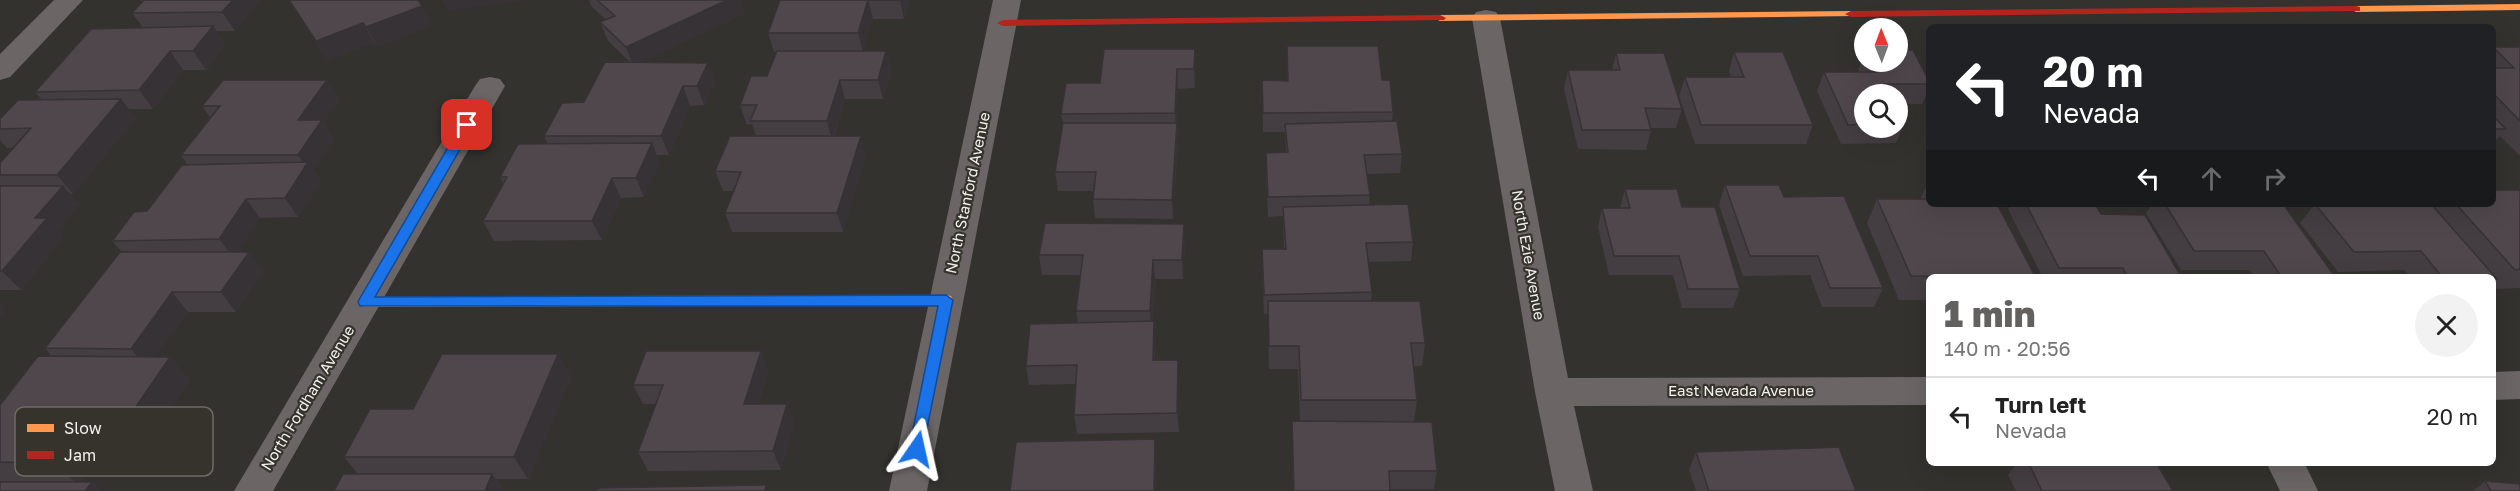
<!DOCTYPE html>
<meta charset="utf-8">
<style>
:root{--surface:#fff;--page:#f2f2f2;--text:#222;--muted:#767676;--line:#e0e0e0;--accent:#626160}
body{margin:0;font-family:"Golos Text",sans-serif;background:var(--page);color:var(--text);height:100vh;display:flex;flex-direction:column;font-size:22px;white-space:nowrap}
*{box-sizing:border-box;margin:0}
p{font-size:20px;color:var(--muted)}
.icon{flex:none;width:33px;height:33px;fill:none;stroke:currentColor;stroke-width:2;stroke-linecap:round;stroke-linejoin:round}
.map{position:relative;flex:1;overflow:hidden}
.details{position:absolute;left:1926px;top:274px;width:570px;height:192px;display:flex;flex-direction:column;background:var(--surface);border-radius:9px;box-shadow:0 6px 24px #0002}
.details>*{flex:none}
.banner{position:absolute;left:1926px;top:24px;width:570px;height:183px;border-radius:9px;box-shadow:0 6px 24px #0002;background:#202124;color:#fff;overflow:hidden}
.needle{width:39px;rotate:359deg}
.controls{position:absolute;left:1854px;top:18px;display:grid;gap:12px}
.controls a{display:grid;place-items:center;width:54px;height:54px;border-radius:50%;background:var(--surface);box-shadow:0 6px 24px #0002;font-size:30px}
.pin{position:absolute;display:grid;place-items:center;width:51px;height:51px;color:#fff;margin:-26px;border-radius:12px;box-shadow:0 3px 9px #0006}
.me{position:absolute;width:66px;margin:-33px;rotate:11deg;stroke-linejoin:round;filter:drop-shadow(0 0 4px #0008)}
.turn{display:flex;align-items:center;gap:21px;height:126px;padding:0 18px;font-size:27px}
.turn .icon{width:78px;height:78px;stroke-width:2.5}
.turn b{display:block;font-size:42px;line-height:51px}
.lanes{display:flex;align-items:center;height:57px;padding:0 18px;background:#0003;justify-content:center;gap:30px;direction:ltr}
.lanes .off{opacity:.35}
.round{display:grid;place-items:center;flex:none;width:63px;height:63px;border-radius:32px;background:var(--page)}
.headline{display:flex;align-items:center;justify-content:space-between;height:102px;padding:0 18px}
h1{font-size:36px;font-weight:800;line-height:45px;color:var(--accent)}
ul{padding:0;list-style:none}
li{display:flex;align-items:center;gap:18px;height:78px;padding:0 18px;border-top:2px solid var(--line)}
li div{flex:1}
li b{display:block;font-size:22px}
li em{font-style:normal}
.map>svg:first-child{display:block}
</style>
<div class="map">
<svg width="2520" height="491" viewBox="0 0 2520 491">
<rect width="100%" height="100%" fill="#34322f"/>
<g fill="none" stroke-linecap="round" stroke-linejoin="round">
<path fill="#6b6566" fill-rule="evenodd" d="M54 0H83L10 77 0 80V54Z
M993 0H1021L927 491H889Z
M1486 10 1496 12 1500 18 1568 378 1929 377V405L1574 406 1593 491H1555L1535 392 1472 18 1476 12Z
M490 77 500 79 505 86 273 491H234L475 86 480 79Z
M2520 371V399L2493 400V372Z
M2267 464H2305L2318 491H2280Z"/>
<path fill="#ff974d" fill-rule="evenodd" d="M2520 4V10L2356 12 2350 9 2356 6Z
M1851 11 1855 12V16L1440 21 1434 18 1440 15Z
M946 295 951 296 953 300 951 304 946 305 365 307 360 306 358 302 360 298 365 297Z"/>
<path fill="#b3261e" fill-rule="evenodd" d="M2356 6 2360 7V11L1851 17 1845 14 1851 11Z
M1440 15 1446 18 1444 20 1003 26 997 23 1003 20Z"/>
</g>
<path fill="#443d41" d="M140 0H261L235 31H216L225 45 206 70H183L153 109H129L136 118 73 194H69L79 205 58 230 64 237 21 290H0V163L14 148H7L0 140V119L42 100 35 92 143 28 132 13 142 2Z
M289 0 432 25 377 46 374 42 328 60Z
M589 0H740L745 13 641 62 708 63 715 82 704 105 690 106 669 155H657L660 163 644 197 621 198 602 240 494 241 483 221 503 183 500 177 548 144 544 136 630 62 608 41 600 22 606 20 591 6Z
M780 0H910L904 19H873L863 51H886L891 70 883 99H845L834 136 866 155 843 232H732L725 213 734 191H723L715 171 756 136 752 124 747 125 740 105 767 76 777 52H774L768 33Z
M1287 46 1382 80 1393 112 1392 121 1402 154 1400 173 1367 174 1370 195 1369 205 1413 242 1411 261 1368 262 1372 292 1371 301 1425 343 1422 366H1413L1417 400 1414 422 1437 471 1434 489H1390V491H1293L1292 421H1300L1298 369H1269L1268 314H1264L1262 268V249H1284L1283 216 1268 217 1266 172V153L1286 152 1285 132H1263L1262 80 1287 81Z
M2493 47H2520V155H2519L2500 136 2493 144Z
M1104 49 1196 68 1195 88 1178 89 1176 123H1177L1178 142 1173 219 1095 218 1093 199 1094 191H1058L1055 172 1063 123 1061 114 1100 83Z
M1734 52 1813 125 1806 144H1695L1679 96 1685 77H1731L1729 71Z
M1616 53 1682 109 1676 128H1651V130L1646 150 1578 149 1564 89 1568 70H1612Z
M1864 54V62H1898L1929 81V88L1922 104H1898V94H1864V128H1898V110L1904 124 1896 143 1841 144 1817 91 1824 72H1859L1858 70Z
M327 80 339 99 323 122 334 139 313 170 321 181 298 217 260 218 237 252H249L263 272 236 312H188L155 357H170L190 380 154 434H114L80 482H92L101 491H0V405L52 357 45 348 122 252 112 241 147 211 188 165 181 155 210 117 202 106Z
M1929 181V204L2036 278H1929V300H1899L1867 223 1877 199H1920Z
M1725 185 1883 288 1874 307H1822L1810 275 1743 276 1719 205Z
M1625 189 1682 207 1740 289 1733 308H1682L1673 275H1609L1598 227 1602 208H1620Z
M2520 190V288L2497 289 2493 284V278H2410L2404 270 2338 272 2300 223 2315 204 2433 206 2434 204H2493Z
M2011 204H2095L2101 214 2182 278H2043L2008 209Z
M2152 204H2283L2336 278H2254L2250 270H2181L2146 213Z
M1185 243 1183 279H1155L1152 321H1154L1155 340V360L1179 379V432L1077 434 1074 415 1076 384 1029 385 1026 366 1078 322 1076 311 1081 275H1042L1039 255Z
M558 354 571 377 528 479H496L504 491H334L358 474 344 457 413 409Z
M768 370 758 404H787L794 423 781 470 648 471 638 452 656 404H643L633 385Z
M1696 452 1856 491H1696L1689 470Z
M2016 464H2157L2173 491H2016L2008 475Z
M2485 481 2520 491H2473Z"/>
<path fill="#373235" d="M233 0H261L235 31 222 12Z
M441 0H529L447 11Z
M727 0H740L745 13 633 66 626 47Z
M868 0 873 19 863 52 858 33Z
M900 0H910L904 19Z
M422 6 432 25 377 46 366 27Z
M363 23 374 42 328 60 316 41Z
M213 26 225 45 206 70 193 51Z
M1195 49 1196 68 1195 88 1194 69Z
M170 51 183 70 153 109 139 90Z
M886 51 891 70 883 99 878 80Z
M708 63 715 82 704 105 697 86Z
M1177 69 1178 89 1176 133 1175 113Z
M327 80 339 99 323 122 334 139 313 170 321 181 298 217 285 198 305 166 298 155V120Z
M840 80 845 99 832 140 827 121Z
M683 86 690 106 669 155 661 136Z
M121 99 136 118 73 194 57 175Z
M1177 123 1178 142 1173 219 1172 200Z
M861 136 866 155 843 232 837 213Z
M652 143 660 163 644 197 636 178Z
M612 178 621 198 602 240 592 221Z
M63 186 79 205 58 230 64 237 21 290 2 271 35 218Z
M246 199 260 218 234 258 219 239Z
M1184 224 1185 243 1183 279 1182 260Z
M249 252 263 272 236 312 221 292Z
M1153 260 1155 279 1151 330 1150 311Z
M172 292 188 312 148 368 131 349Z
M0 301 7 309 0 318Z
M1154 321 1155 340 1154 379 1153 360Z
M761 351 768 370 752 422 744 404Z
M558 354 571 377 528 479 514 457Z
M170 357 190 380 154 434 133 411Z
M1178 360 1179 379V432L1177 413Z
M787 404 794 423 781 470 773 451Z
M92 411 114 434 78 485 54 463Z
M1155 439 1157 461 1156 491H1154Z
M492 474 504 491H485Z
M92 482 101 491H85Z"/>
<path fill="#4f474c" stroke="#373235" stroke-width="1.5" d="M144 0H233L222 12 132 13Z
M289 0H418L422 6 366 27 363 23 316 41Z
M597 0H727L626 47 600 22 615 16Z
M780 0H900H868L858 33H768Z
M213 26 193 51H170L139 90 35 92 91 29Z
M1287 46H1378L1382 80H1390L1393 112 1263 113 1262 80 1288 81Z
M2493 47H2520V121L2493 93V68H2514Z
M1104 49H1195L1194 69H1177L1175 113 1061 114 1066 83H1100Z
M1898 50H1913L1929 81V84H1885L1890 94H1864V124L1848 125 1824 72H1877L1871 62H1898Z
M777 51H886L878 80H840L827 121H750L757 105H740L751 76H767Z
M1734 52H1783L1813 125H1701L1685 77H1744Z
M1616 53H1664L1682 109 1645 108 1651 130H1582L1568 70H1620Z
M605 62 708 63 697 86H683L661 136H544L562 103 584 102Z
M223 80H327L298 120H322L298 155H181L220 106H202Z
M121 99 57 175H0V163L31 128 0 129V119L18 100Z
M1898 110 1904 124H1898Z
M2493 116 2506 129H2493Z
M1397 121 1402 154 1364 155 1370 195 1268 197 1266 153 1288 152 1285 124Z
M1063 123H1177L1172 200 1093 199 1096 172H1055Z
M730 136H861L837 213H725L741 172 715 171Z
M652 143 636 178H612L592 221H483L507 177H500L518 144Z
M308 162 285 198 246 199 219 239 112 241 134 212 147 211 182 165Z
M1725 185H1779L1784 197 1844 196 1883 288H1830L1818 256H1750Z
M0 186H63L35 218H47L2 271H0Z
M1625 189H1677L1682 207H1715L1740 289H1688L1679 256H1614L1602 208H1630Z
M2493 190H2520V269L2515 270 2456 204H2493Z
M1877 199H1929V204H1997L2036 278 1911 276Z
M1408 204 1413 242 1366 243 1372 292 1264 295 1262 249H1286L1283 207Z
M2026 204H2095L2101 214 2145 215 2182 278H2128L2123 268H2059Z
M2165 204H2283L2336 278H2282L2264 251H2194Z
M2315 204H2431L2497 279H2493V278H2443L2421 251 2354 252Z
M1045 223 1184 224 1182 260H1153L1150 311H1076L1083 255H1039Z
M120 252H249L221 292H172L131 349 45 348Z
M1268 301H1420L1425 343H1411L1417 400H1301L1299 346H1269Z
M1154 321 1153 360H1178L1177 413 1074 415 1077 365 1026 366 1030 324Z
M646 351H761L744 404H787L773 451 638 452 663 385H633Z
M442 354H558L514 457H344L370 409H413Z
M38 356 170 357 133 411H92L54 463 0 462V405Z
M1292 421 1432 422 1437 471H1389L1390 491H1294Z
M1155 439 1154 491H1010L1016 442Z
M1839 447 1856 491H1709L1696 452Z
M2029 464H2157L2173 491H2042Z
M343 474H492L485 491H334Z
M2485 481 2520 484V491H2491Z
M0 482H92L85 491H0Z
M766 485 765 491H597L598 488Z"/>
<path fill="#1a73e8" stroke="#114b97" stroke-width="1.5" d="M467 121 474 125 375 297 946 295 953 300 922 453 917 455 911 453 909 449 938 306H360L358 302 360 298 461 125Z"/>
<g text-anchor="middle" stroke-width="4.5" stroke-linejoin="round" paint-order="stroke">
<g font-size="15" fill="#f3f1ee" stroke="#36332d">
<text transform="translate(968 193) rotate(-78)" y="5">North Stanford Avenue</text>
<text transform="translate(1528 255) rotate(80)" y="5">North Ezie Avenue</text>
<text x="1741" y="396">East Nevada Avenue</text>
<text transform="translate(308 398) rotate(-59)" y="5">North Fordham Avenue</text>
</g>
</g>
<rect x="15" y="407" width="198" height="69" rx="9" fill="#36332d" stroke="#6f6c67" stroke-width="1.5"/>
<rect x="27" y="424" width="27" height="8" fill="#ff974d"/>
<rect x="27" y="451" width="27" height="8" fill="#b3261e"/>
<g font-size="16" fill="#f3f1ee">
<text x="64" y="434">Slow</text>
<text x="64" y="461">Jam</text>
</g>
</svg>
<div class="controls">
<a><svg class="needle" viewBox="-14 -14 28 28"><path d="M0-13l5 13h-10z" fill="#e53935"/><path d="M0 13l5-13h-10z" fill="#767676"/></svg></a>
<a><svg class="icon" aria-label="search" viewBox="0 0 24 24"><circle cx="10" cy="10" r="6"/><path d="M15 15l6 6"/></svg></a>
</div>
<div class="pin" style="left:467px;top:125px;background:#d93025"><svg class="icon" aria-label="arrive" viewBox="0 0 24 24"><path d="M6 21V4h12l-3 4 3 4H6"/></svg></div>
<svg class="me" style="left:917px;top:449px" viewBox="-20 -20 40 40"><path d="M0-17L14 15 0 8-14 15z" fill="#1a73e8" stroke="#fff" stroke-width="4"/></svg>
<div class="banner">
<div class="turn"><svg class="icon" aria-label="left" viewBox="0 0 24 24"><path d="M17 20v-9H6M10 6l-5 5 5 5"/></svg><div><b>20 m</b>Nevada</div></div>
<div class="lanes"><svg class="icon" aria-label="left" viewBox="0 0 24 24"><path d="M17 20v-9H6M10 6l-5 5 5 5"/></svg><svg class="icon off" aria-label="ahead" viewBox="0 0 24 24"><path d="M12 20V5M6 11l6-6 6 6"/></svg><svg class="icon off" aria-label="right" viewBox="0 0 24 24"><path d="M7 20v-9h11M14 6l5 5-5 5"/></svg></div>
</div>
<section class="details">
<div class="headline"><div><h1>1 min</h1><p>140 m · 20:56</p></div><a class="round"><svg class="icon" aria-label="close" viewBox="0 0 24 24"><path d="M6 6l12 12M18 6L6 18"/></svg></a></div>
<ul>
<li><svg class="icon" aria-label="left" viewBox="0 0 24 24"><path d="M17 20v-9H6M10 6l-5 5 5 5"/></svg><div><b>Turn left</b><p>Nevada</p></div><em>20 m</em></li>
</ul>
</section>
</div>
